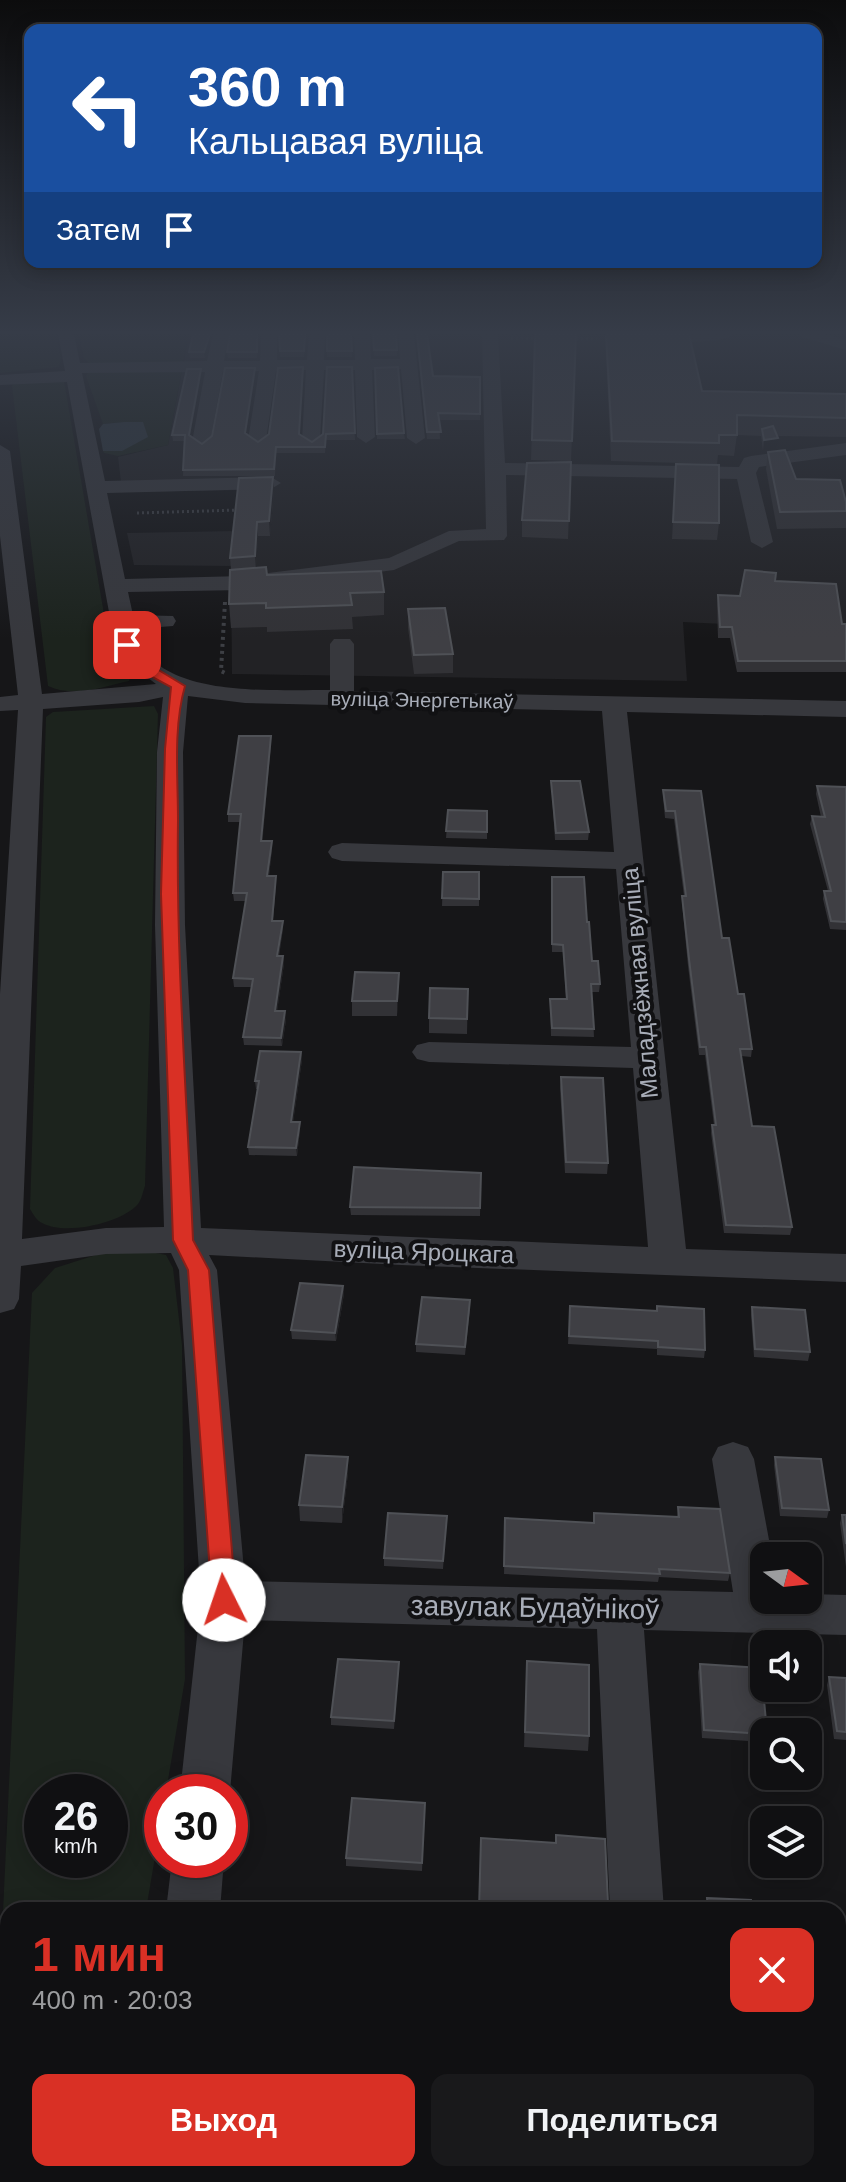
<!DOCTYPE html>
<html lang="ru">
<meta charset="utf-8">
<style>
:root{--surface:#101012;--page:#19191b;--text:#f1f3f6;--muted:#9c9d9f;--line:#303032;--accent:#d93025}
body{margin:0;font-family:Helvetica,sans-serif;background:var(--page);color:var(--text);height:100vh;display:flex;flex-direction:column;font-size:30px;white-space:nowrap}
*{box-sizing:border-box;margin:0}
p{font-size:26px;color:var(--muted)}
.icon{flex:none;width:44px;height:44px;fill:none;stroke:currentColor;stroke-width:2;stroke-linecap:round;stroke-linejoin:round}
.map{position:relative;flex:1;overflow:hidden}
.side{position:absolute;left:0px;top:1902px;width:846px;height:280px;display:flex;flex-direction:column;background:var(--surface);border-radius:24px 24px 0 0;box-shadow:0 4px 20px #0003,0 0 0 2px var(--line)}
.side>*{flex:none}
.top-card{position:absolute;left:24px;top:24px;width:798px;height:244px;border-radius:16px;box-shadow:0 4px 20px #0003,0 0 0 2px var(--line);background:#1a4fa0;color:#fff;overflow:hidden}
.needle{width:52px;rotate:105deg}
.fabs{position:absolute;left:750px;top:1542px;display:grid;gap:16px}
.fabs a{display:grid;place-items:center;width:72px;height:72px;border-radius:16px;background:var(--surface);box-shadow:0 4px 20px #0003,0 0 0 2px var(--line);font-size:40px}
.speed{position:absolute;left:24px;top:1774px;display:flex;gap:16px;font-size:40px;font-weight:700;text-align:center}
.speed>*{display:grid;place-content:center;width:104px;height:104px;border-radius:50%;background:var(--surface);box-shadow:0 4px 20px #0003,0 0 0 2px var(--line);line-height:1}
.speed small{font-size:20px;font-weight:400}
.speed .limit{border:12px solid #d22;background:#fff;color:#111}
.pin{position:absolute;display:grid;place-items:center;width:68px;height:68px;color:#fff;margin:-34px;border-radius:16px;box-shadow:0 4px 12px #0006}
.me{position:absolute;width:88px;margin:-44px;rotate:356deg;stroke-linejoin:round;filter:drop-shadow(0 0 6px #0008)}
.turn{display:flex;align-items:center;gap:28px;height:168px;padding:0 32px;font-size:36px}
.turn .icon{width:104px;height:104px;stroke-width:2.5}
.turn b{display:block;font-size:56px;line-height:68px}
.then{display:flex;align-items:center;height:76px;padding:0 32px;background:#0003;gap:16px;font-size:30px}
.round{display:grid;place-items:center;flex:none;width:84px;height:84px;border-radius:16px;background:var(--page)}
.headline{display:flex;align-items:center;justify-content:space-between;height:136px;padding:0 32px}
h1{font-size:48px;font-weight:700;line-height:60px;color:var(--accent)}
.cta{display:flex;gap:16px;margin-top:auto;padding:16px 32px}
.cta a{flex:1;height:92px;border-radius:16px;background:var(--accent);color:#fff;font-size:32px;font-weight:700;line-height:92px;text-align:center}
.cta a+a{background:var(--page);color:var(--text)}
.map>svg:first-child{display:block}
</style>
<div class="map">
<svg width="846" height="2182" viewBox="0 0 846 2182">
<rect width="100%" height="100%" fill="#161618"/>
<path fill="#222225" d="M189 334H846V630L683 622 687 681 232 674 231 566 134 565 127 533 236 531 240 490 130 492 121 482 118 457 168 445Z"/>
<path fill="#1c231d" fill-rule="evenodd" d="M0 334H56L61 358 59 367 0 373Z
M79 334H189L183 363H89L84 358Z
M182 369 168 445 118 456 104 453 103 451H122L124 422 103 424 86 376 88 373Z
M64 381 109 643 132 673 129 681C102 687 74 698 48 686L12 386 16 382Z
M154 706 158 714 145 1186C143 1191 142 1199 138 1204 122 1223 65 1236 42 1223 37 1221 33 1214 30 1209L46 717 53 712Z
M131 1248 166 1255 173 1268 182 1345 185 1679 166 1792H162V1816L146 1910H8V2174H142V2182H0V1976L32 1293 55 1268 96 1255ZM42 1792H110V1860H42Z"/>
<path fill="#2c353c" d="M124 422H143L148 437 122 451H103L99 429 103 424Z"/>
<g fill="none" stroke-linecap="round" stroke-linejoin="round">
<path stroke="#3d3f44" stroke-width="3" stroke-dasharray="2 3" stroke-linecap="butt" d="M511 338H541
M571 339H597
M137 513 239 510"/>
<path stroke="#3d3f44" stroke-width="4" stroke-dasharray="3 4" stroke-linecap="butt" d="M225 602 221 671 225 673"/>
<path fill="#37383d" fill-rule="evenodd" d="M58 334H74L80 363 207 361 213 334H229L224 361H260L261 334H277V360H307L309 334H325L324 360H355L354 334H370L371 359H400L398 334H414L425 438 416 444 407 438 401 369 372 370 375 437 366 443 357 437 355 370H324L320 440 311 446 302 440 306 370 276 371 266 440 257 446 248 440 259 371H223L210 442 201 448 192 442 205 372 82 373 105 481 271 477 281 483 271 489 107 493 125 579 243 576 389 558 449 531 486 529 482 334H498L505 463 739 467 744 458 751 456 846 443V455L759 467 756 473 773 542 762 548 751 542 737 479 506 475 507 536 504 540 459 541 394 570 243 590 128 592 133 615 173 616 176 621 173 626 135 629C151 701 274 689 330 690V644L334 639H350L354 644V691L846 701V717L627 712 686 1249 846 1254V1282L401 1265 209 1255 217 1270 245 1581 733 1592 712 1459 718 1447 733 1442 748 1447 754 1459 772 1556H764V1600H808V1594L846 1595V1635L644 1630 664 1910H610L597 1629 245 1620 230 1792H180L201 1600 179 1270 171 1253 106 1254 21 1266 19 1299 14 1309 0 1313V994L18 710 0 711V697L18 695 0 536V445L10 451 42 694 156 684 130 664 115 645 67 382 0 385V375L65 371ZM188 696 245 703 602 711 614 852 342 843 332 846 328 852 332 858 342 861 616 869 631 1047 429 1042 417 1045 412 1052 417 1059 429 1062 633 1068 648 1247 201 1228 185 925 183 752ZM163 697 157 752 155 925 164 1227 106 1228 22 1239 43 709 139 702Z
M607 334H735C720 347 638 340 615 339Z
M800 334H825L846 340V350L802 337Z
M172 1860H224L220 1910H166Z
M144 2174H204L205 2182H145Z"/>
</g>
<path fill="#323236" d="M193 334H212L205 358H190L189 352Z
M258 334 257 358H228L227 352Z
M279 334H306L304 357H280Z
M327 334H351L352 357H327Z
M372 334H396L397 356H374Z
M416 334H427L433 376 480 377V420H439L440 439H427Z
M535 334H576L571 461 531 460Z
M605 334H689L702 391 846 394V437L777 436 776 450 763 451 761 436 737 435 734 456 718 455 717 464 611 461Z
M352 367 355 440H326L325 453H276L275 476H183L184 441H173L172 435 201 375 190 436 202 444 212 436 255 374 246 434 258 442 269 434 303 373 299 434 312 442 323 434Z
M375 368 404 433 405 439H377Z
M768 452 796 479 846 502V528L777 529 766 469Z
M571 462 568 539 522 537V520Z
M676 464 719 523 717 540 672 539Z
M273 477 274 491 270 536H258L256 567 267 575 384 592V615L352 617 353 629 267 632V627L231 628 229 604 231 570 230 558Z
M775 581 842 624H846V672H737L730 638H718L717 605 718 595 740 596Z
M408 609 453 654V673L414 674 408 628Z
M271 744 262 841H272V849L269 876 276 884 273 921H283V929L279 956H283L284 964 277 1011 286 1020 282 1046 244 1045 243 1037 252 987H234L233 978 246 901H234L233 893 241 822H228V814Z
M551 781 589 832 588 840H555Z
M817 786 846 787V930L830 929 823 899 824 891H828L810 824 812 816 821 817 816 794Z
M663 790 701 791 722 938 752 1049 751 1057 741 1056 752 1126 792 1227 790 1235 724 1233 711 1133 712 1125H714L705 1055H699L688 966 682 903V896H684L674 819 665 818 663 797Z
M448 810 487 811V839L446 838Z
M443 872H479V906H442Z
M551 884 587 922 592 961 600 984 599 992H592L594 1037 551 1036 550 999H566L563 952H552Z
M399 973 397 1016H352V1001Z
M468 989 467 1034 429 1033V1018Z
M301 1052 302 1060 293 1122 300 1130 297 1156 249 1155 248 1147 258 1089H256L255 1081Z
M561 1077 608 1163 607 1174 565 1173 560 1088Z
M481 1173 480 1216 351 1215 350 1207Z
M343 1286 344 1294 336 1341 292 1339 291 1330Z
M570 1306 656 1311 657 1306 705 1350 704 1358 657 1355V1349L568 1344Z
M752 1307 810 1352 808 1361 754 1357 751 1315Z
M470 1308 465 1355 416 1352V1344Z
M775 1457 829 1510 827 1518 780 1516 774 1465Z
M348 1473 342 1523 300 1521 299 1505Z
M678 1507 730 1573 728 1581 659 1577 658 1582 504 1574 505 1518 593 1523 594 1513 677 1517Z
M842 1515H846V1567L840 1523Z
M447 1516 443 1569 384 1566V1558Z
M527 1661 589 1736 588 1751 524 1747Z
M399 1662 394 1729 331 1725V1717Z
M700 1664 764 1732V1742L702 1738 698 1672Z
M829 1677 846 1678V1740L834 1739 827 1685Z
M425 1803 422 1871 346 1866V1858Z"/>
<path fill="#212124" d="M210 334H212L205 358 204 352Z
M255 368V374L245 440V433Z
M201 369V375L189 441V435Z
M778 438 776 450 763 451 764 440Z
M273 477 274 491 270 536 269 521Z
M257 522 258 536 256 571 255 556Z
M271 736V744L262 849 261 841Z
M272 841V849L268 884 267 876Z
M276 876V884L272 929V921Z
M283 921V929L277 964V956Z
M283 956 284 964 276 1019 275 1011Z
M399 973V988L397 1016V1001Z
M285 1011 286 1020 282 1046 281 1038Z
M301 1052 302 1060 292 1130 291 1122Z
M300 1122V1130L297 1156 296 1148Z
M343 1286 344 1294 336 1341 335 1333Z
M348 1457V1473L342 1523V1507Z"/>
<path fill="#3f3f44" stroke="#4f5156" stroke-width="2" d="M193 334H210L204 352H189Z
M230 334H257V352H227Z
M279 334H305L304 351H280Z
M327 334H351L352 351H327Z
M373 334H396L397 350H374Z
M417 334H427L433 376 480 377V414L438 413 441 432H427Z
M535 334H576L572 441 532 440Z
M606 334H689L702 391 846 394V418L737 415V435H719V443L612 441Z
M303 367 299 434 312 442 323 434 327 367H352L355 433 326 434 325 447H276L274 469 183 470 185 435H172L187 369H201L189 435 202 444 212 436 225 368H255L245 433 258 442 269 434 278 368Z
M398 367 404 433 377 434 375 368Z
M773 426 778 438 764 440 762 429Z
M785 450 796 479 840 480 846 502V511L780 512 768 452Z
M571 462 569 521 522 520 527 463Z
M676 464 719 465V523L673 522Z
M273 477 269 521 257 522 255 556 230 558 239 478Z
M266 567 267 575 381 571 384 592 350 593 352 605 266 608V603L229 604 230 570Z
M745 570 776 573 775 581 836 584 842 624H846V661H738L732 627H720L718 595 740 596Z
M445 608 453 654 414 655 408 609Z
M239 736H271L261 841H272L267 876H276L272 921H283L277 956H283L275 1011H285L281 1038 243 1037 253 979 233 978 247 893H233L241 814H228Z
M551 781H580L589 832 556 833Z
M817 786 846 787V922L831 921 824 891H831L812 816 825 817Z
M663 790 701 791 722 938H729L738 994H744L752 1049H740L752 1126 774 1127 792 1227 726 1225 712 1125H716L706 1047H700L689 959 682 896H686L675 811H666Z
M448 810 487 811V832L446 831Z
M443 872H479V899L442 898Z
M552 877H584L587 922H589L592 961H598L600 984H591L594 1029 552 1028 550 999H567L563 945 552 944Z
M355 972 399 973 397 1001H352Z
M430 988 468 989 467 1019 429 1018Z
M260 1051 301 1052 291 1122H300L296 1148 248 1147 259 1081H255Z
M561 1077 603 1078 608 1163 566 1162Z
M354 1167 481 1173 480 1208 350 1207Z
M300 1283 343 1286 335 1333 291 1330Z
M422 1297 470 1300 465 1347 416 1344Z
M570 1306 657 1311V1306L704 1309 705 1350 658 1347V1341L569 1336Z
M752 1307 805 1310 810 1352 755 1349Z
M306 1455 348 1457 342 1507 299 1505Z
M775 1457 821 1459 829 1510 782 1508Z
M678 1507 720 1509 730 1573 659 1569 660 1574 504 1566 505 1518 594 1523V1513L679 1517Z
M388 1513 447 1516 443 1561 384 1558Z
M842 1515H846V1544Z
M338 1659 399 1662 394 1721 331 1717Z
M527 1661 589 1665V1736L525 1732Z
M700 1664 761 1668 767 1732H764V1734L704 1730Z
M829 1677 846 1678V1732L837 1731Z
M352 1798 425 1803 422 1863 346 1858Z
M556 1835 605 1839 608 1903 623 1906V1910H556L527 1908V1910H479L481 1838 556 1843Z
M707 1898 751 1900 752 1910H708Z
M409 2174H460V2182H408Z"/>
<linearGradient id="sky" x2="0" y2="1"><stop stop-color="#0c0c0d"/><stop offset="0.52" stop-color="#363c48"/><stop offset="1" stop-color="#363c48" stop-opacity="0"/></linearGradient>
<rect width="846" height="639" fill="url(#sky)"/>
<path fill="#d93025" stroke="#8d1f18" stroke-width="2" d="M123 642H131L152 666 185 686C173 728 178 776 178 820 176 960 187 1100 193 1240L209 1270 236 1600 233 1608 224 1611 215 1608 212 1600 188 1270 173 1240 161 894 165 749 171 687 143 672 121 645Z"/>
<g text-anchor="middle" stroke-width="8" stroke-linejoin="round" paint-order="stroke">
<g font-size="20" fill="#a8adb8" stroke="#111113">
<text transform="translate(422 700) rotate(1)" y="7">вуліца Энергетыкаў</text>
</g>
<g font-size="24" fill="#a8adb8" stroke="#111113">
<text transform="translate(640 983) rotate(-95)" y="8">Маладзёжная вуліца</text>
<text transform="translate(424 1252) rotate(2)" y="8">вуліца Яроцкага</text>
</g>
<g font-size="28" fill="#a8adb8" stroke="#111113">
<text transform="translate(535 1607) rotate(1)" y="10">завулак Будаўнікоў</text>
</g>
</g>
</svg>
<div class="fabs">
<a><svg class="needle" viewBox="-14 -14 28 28"><path d="M0-13l5 13h-10z" fill="#e53935"/><path d="M0 13l5-13h-10z" fill="#9c9d9f"/></svg></a>
<a><svg class="icon" aria-label="sound" viewBox="0 0 24 24"><path d="M4 9h4l5-4v14l-5-4H4zM17 9q2 3 0 6"/></svg></a>
<a><svg class="icon" aria-label="search" viewBox="0 0 24 24"><circle cx="10" cy="10" r="6"/><path d="M15 15l6 6"/></svg></a>
<a><svg class="icon" aria-label="layers" viewBox="0 0 24 24"><path d="M12 4l9 5-9 5-9-5zM3 14l9 5 9-5"/></svg></a>
</div>
<div class="speed"><div>26<small>km/h</small></div><div class="limit">30</div></div>
<div class="pin" style="left:127px;top:645px;background:#d93025"><svg class="icon" aria-label="arrive" viewBox="0 0 24 24"><path d="M6 21V4h12l-3 4 3 4H6"/></svg></div>
<svg class="me" style="left:224px;top:1600px" viewBox="-20 -20 40 40"><circle r="19" fill="#fff"/><path d="M0-13L10 11 0 6-10 11z" fill="#d93025"/></svg>
<div class="top-card">
<div class="turn"><svg class="icon" aria-label="left" viewBox="0 0 24 24"><path d="M17 20v-9H6M10 6l-5 5 5 5"/></svg><div><b>360 m</b>Кальцавая вуліца</div></div>
<div class="then">Затем<svg class="icon" aria-label="arrive" viewBox="0 0 24 24"><path d="M6 21V4h12l-3 4 3 4H6"/></svg></div>
</div>
<section class="side">
<div class="headline"><div><h1>1 мин</h1><p>400 m · 20:03</p></div><a class="round" style="background:#d93025;color:#fff"><svg class="icon" aria-label="close" viewBox="0 0 24 24"><path d="M6 6l12 12M18 6L6 18"/></svg></a></div>
<div class="cta"><a>Выход</a><a>Поделиться</a></div>
</section>
</div>
